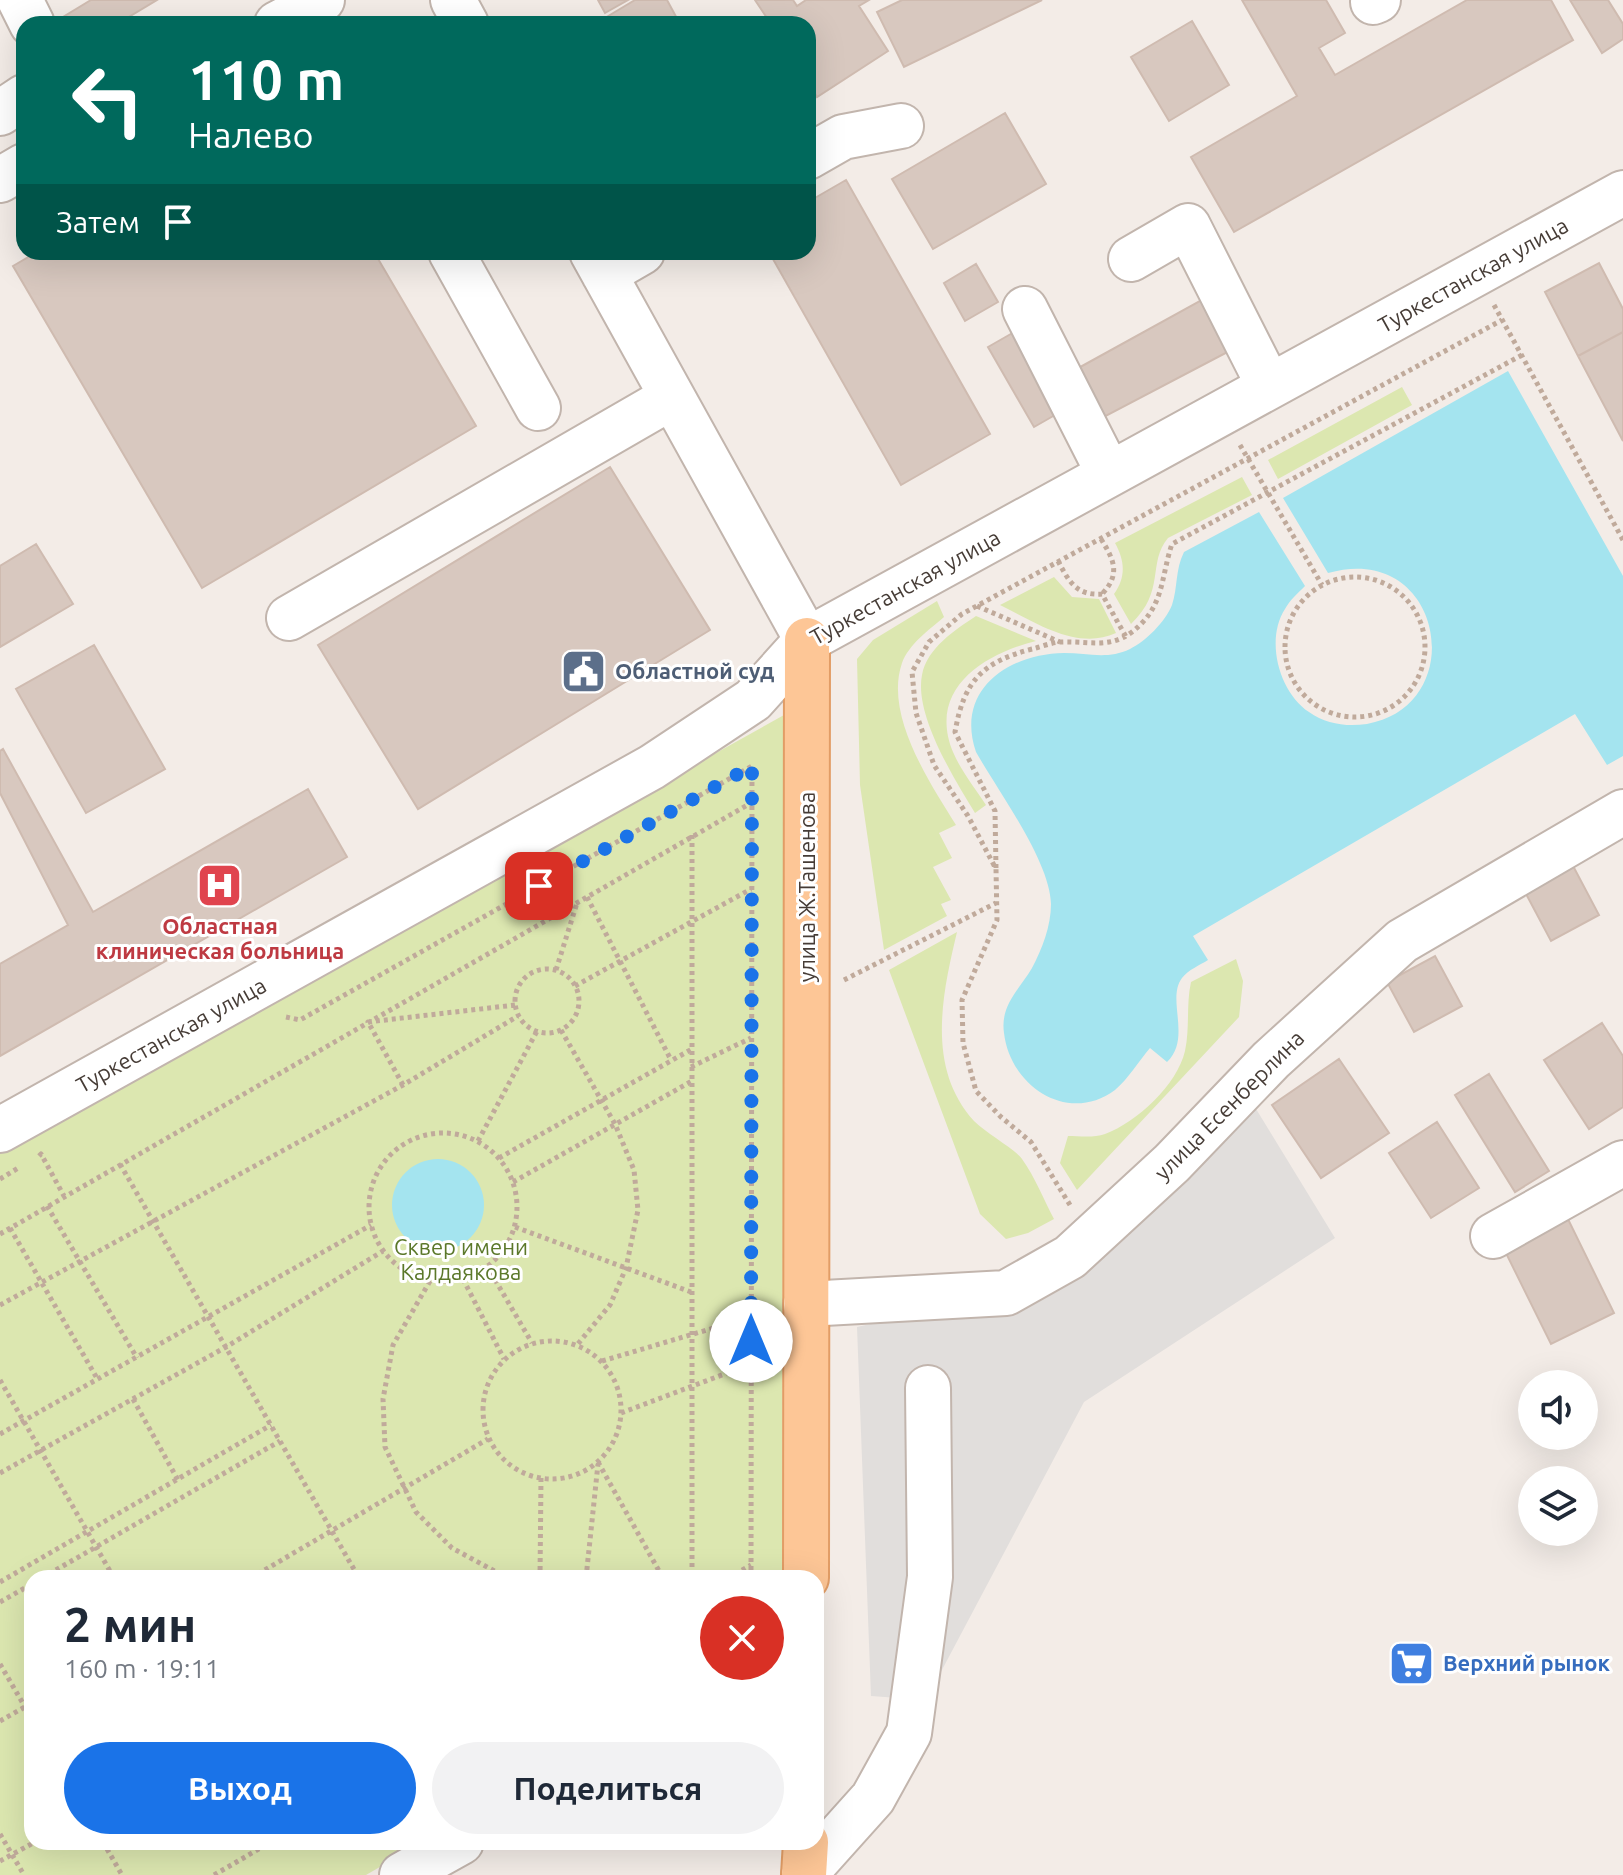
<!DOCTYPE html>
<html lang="ru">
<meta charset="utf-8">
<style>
:root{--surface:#fff;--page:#f2f2f3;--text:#1f2937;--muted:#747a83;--accent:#1a73e8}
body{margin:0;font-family:Ubuntu,sans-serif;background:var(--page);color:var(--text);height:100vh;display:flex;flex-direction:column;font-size:30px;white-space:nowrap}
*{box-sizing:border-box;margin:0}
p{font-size:26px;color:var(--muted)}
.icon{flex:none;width:44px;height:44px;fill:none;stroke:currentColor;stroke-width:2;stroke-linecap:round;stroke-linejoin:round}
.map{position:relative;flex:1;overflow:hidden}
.drawer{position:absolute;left:24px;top:1570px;width:800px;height:280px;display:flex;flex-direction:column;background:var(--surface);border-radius:24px;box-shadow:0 8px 32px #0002}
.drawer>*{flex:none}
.banner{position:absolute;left:16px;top:16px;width:800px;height:244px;border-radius:24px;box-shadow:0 8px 32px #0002;background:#00695c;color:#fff;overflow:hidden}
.tools{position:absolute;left:1518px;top:1370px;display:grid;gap:16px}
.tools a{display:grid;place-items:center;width:80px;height:80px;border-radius:50%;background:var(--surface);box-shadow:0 8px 32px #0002;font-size:40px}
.pin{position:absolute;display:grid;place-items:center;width:68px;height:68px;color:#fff;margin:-34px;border-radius:16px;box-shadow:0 4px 12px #0006}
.me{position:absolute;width:88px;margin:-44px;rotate:0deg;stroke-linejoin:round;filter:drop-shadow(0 0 6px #0008)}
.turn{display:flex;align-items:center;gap:28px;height:168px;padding:0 40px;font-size:36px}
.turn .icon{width:104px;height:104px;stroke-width:2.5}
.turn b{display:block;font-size:56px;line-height:68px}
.then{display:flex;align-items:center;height:76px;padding:0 40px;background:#0003;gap:16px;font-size:30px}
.round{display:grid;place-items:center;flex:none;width:84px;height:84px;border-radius:42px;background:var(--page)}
.headline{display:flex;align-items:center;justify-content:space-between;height:136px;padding:0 40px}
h1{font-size:48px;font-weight:700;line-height:60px}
.primary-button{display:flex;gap:16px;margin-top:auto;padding:16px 40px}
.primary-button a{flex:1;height:92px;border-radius:48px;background:var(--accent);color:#fff;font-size:32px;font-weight:700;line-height:92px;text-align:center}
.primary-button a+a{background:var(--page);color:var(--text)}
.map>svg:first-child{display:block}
</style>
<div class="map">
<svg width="1623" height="1875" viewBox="0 0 1623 1875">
<rect width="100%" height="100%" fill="#f3ece7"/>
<path fill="#dce7b0" d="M1402 387 1412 405 1278 479 1268 460Z
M1242 477 1252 495 1168 538C1147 563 1166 591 1131 624L1114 594C1126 577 1125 561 1115 543Z
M1054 577 1072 597 1099 599 1116 633C1077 651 1035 622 1000 605Z
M937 601 944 617C929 630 909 644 902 663 884 715 930 783 956 825L939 833 952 858 933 867 951 900 941 904 947 916 884 950 860 785 857 659 873 640Z
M976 616 1036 641C984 654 927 689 953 752 961 771 975 788 986 805L975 813C955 780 914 715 922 675 927 648 955 630 976 616Z
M784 715 782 1578H32V1842H423L366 1875H0V1153Z
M957 932C942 995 926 1068 974 1121 987 1134 1015 1149 1022 1159 1035 1177 1044 1200 1054 1219L1028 1233 1006 1239 980 1214 889 970Z
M1236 959 1243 981 1239 1017 1077 1190 1060 1163 1068 1136C1079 1136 1094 1138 1105 1134 1137 1122 1177 1085 1185 1051 1190 1028 1186 1004 1191 982Z"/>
<path fill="#e1dedc" d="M1253 1104 1335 1238 1084 1402 926 1700 871 1696 857 1327 1064 1280Z"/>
<path fill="#a4e4ef" d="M1508 371 1623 576V756L1607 765 1575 714 1193 936 1208 960C1200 965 1188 970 1182 978 1166 999 1192 1038 1167 1062L1150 1048C1139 1061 1128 1079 1115 1090 1068 1125 1010 1086 1004 1033 1000 1005 1019 990 1032 968 1042 949 1051 926 1051 904 1050 861 998 791 976 752 955 691 1007 654 1064 653 1088 653 1107 660 1130 649 1146 641 1165 622 1172 605 1178 587 1175 570 1184 552L1259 512 1305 586C1298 593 1290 600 1285 609 1265 640 1279 692 1309 712 1326 724 1346 727 1367 724 1472 705 1443 540 1328 573L1283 498Z
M392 1205a46 46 0 1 1 92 0a46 46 0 1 1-92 0Z"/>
<path fill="#d8c8bf" stroke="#cfbbb0" stroke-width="2" d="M91 0H157L117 24H61L58 20Z
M598 0H628L605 13Z
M635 0H667L680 24H609L605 18Z
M755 0H793L797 6 806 0H869L859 6 888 51 817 97 808 82V24H771Z
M902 0H1042L904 67 877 12Z
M1242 0H1326L1345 33 1319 48 1335 75 1467 0H1551L1573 40 1234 232 1191 157 1297 96Z
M1570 0H1608L1623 24V39L1602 53Z
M1192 21 1229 85 1169 121 1131 57Z
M1005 113 1046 184 933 249 892 179Z
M846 180 990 434 901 485 769 252H808V202Z
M37 252H374L476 426 202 588 13 266Z
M1599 263 1623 309V332L1578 356 1545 292Z
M976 264 998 302 965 321 944 283Z
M1207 297 1237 347 1100 419 1073 371Z
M1016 331 1062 411 1034 427 988 347Z
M1623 332V441L1578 356Z
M610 467 710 630 418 809 318 645Z
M36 544 73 604 0 647V566Z
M94 645 165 769 86 813 16 689Z
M3 749 93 912 308 789 347 857 0 1056V964L68 925 0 793V751Z
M1572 864 1599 915 1551 941 1524 890Z
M1435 956 1462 1006 1414 1032 1387 982Z
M1602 1023 1623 1056V1107L1589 1129 1544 1060Z
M1339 1059 1389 1133 1321 1178 1272 1105Z
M1489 1074 1549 1171 1515 1192 1455 1095Z
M1437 1122 1479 1188 1431 1218 1389 1153Z
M1564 1211 1614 1313 1551 1344 1501 1243Z"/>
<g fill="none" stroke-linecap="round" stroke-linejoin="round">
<defs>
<path id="minor" d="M20 0 32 24
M453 0 466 24
M1373 2 1378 0
M277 24 322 0
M0 113 24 97
M808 157 843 137 901 126
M0 180 24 166
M451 252 538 408
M592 252 807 640
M1131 259 1188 226 1269 386
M604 274 642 252
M1025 309 1109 474
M289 618 672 397
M0 1130 652 767 753 700 807 640 1623 193
M1493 1236 1623 1163
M806 1304 1006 1293 1070 1257 1172 1163 1271 1060 1402 941 1623 812
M402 1875 461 1842
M804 1875 873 1798 909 1733 930 1577 928 1388"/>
<path id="major" d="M806 1578 807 640
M804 1875 806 1842"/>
</defs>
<use href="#minor" stroke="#c2b5ad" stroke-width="48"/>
<use href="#major" stroke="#e29d66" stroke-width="48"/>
<path stroke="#c0aa9b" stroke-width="5" stroke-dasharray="4 4" stroke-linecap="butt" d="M1494 305 1623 540
M1240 445 1322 585
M1101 539C1114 560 1121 574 1102 594
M1058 561C1069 582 1077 596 1102 594L1126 637
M1285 647a70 70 0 1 1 140 0a70 70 0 1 1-140 0Z
M977 606 1060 642
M692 835V1578
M996 868 995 811 955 732C964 681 982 662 1032 649 1041 647 1052 642 1062 642 1095 641 1115 651 1142 623 1164 600 1162 573 1172 544L1522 355
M587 897 671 1060
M515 1001a32 32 0 1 1 64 0a32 32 0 1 1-64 0Z
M556 970 577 903
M844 980 996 903
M575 986 751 889
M286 1017 300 1020 752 766
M561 1030 615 1124 634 1170 638 1210 626 1268 610 1305 577 1345
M691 1067 751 1038
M403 1085 368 1022 515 1005
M369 1207a74 74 0 1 1 148 0a74 74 0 1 1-148 0Z
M478 1141 537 1031
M39 1156 41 1154 64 1196
M499 1158 692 1049
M120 1164 359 1578
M0 1179 20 1167
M513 1182 692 1081
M1070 1205 1031 1142 1001 1117 976 1091 963 1043 962 1000 997 920 996 869 968 816 934 765 916 713 912 672 929 642 962 614 1502 320
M47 1206 137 1358
M515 1227 691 1292
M10 1228 98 1380
M0 1234 751 803
M487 1266 532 1343
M463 1279 504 1359
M430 1281 393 1345 383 1399 385 1447 416 1512 452 1548 500 1574 519 1578
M0 1305 403 1085 518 1016
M483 1410a69 69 0 1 1 138 0a69 69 0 1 1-138 0Z
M602 1361 751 1317
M0 1380 114 1578
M133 1399 178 1480
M621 1413 751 1364
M0 1434 371 1225
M598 1462 663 1578
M0 1473 226 1347 383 1251
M42 1578 280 1441
M251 1578 488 1439
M540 1578 541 1478
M586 1578 598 1464
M728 1578 751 1565
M751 1578 752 767
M0 1582 271 1425
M0 1602 32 1584
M0 1664 32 1719
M0 1721 32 1703
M0 1834 24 1875
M103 1842 122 1875
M0 1861 35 1842
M214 1875 271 1842"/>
<use href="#minor" stroke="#fff" stroke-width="44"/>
<use href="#major" stroke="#fdc696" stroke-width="44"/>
</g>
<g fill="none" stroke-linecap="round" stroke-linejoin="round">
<path stroke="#1a73e8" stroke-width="14" stroke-dasharray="0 25.2" d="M539 886 752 766 751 1341"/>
</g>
<defs>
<symbol id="civic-square" viewBox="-11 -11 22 22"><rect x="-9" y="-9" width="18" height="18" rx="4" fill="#5c6f8a" stroke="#fff"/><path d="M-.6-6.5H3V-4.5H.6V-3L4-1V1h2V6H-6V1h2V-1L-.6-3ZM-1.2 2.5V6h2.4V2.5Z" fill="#fff"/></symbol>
<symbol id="hospital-square" viewBox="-11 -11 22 22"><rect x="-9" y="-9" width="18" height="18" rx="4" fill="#e0444e" stroke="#fff"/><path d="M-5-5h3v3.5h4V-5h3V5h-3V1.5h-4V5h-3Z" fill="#fff"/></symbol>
<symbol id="supermarket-square" viewBox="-11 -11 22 22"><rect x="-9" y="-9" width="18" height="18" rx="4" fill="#3f7fe0" stroke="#fff"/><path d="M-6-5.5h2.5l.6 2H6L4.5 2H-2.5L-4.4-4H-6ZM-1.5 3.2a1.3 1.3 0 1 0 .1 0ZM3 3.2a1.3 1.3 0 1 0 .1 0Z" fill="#fff"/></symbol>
</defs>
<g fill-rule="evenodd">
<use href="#civic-square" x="558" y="646" width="51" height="51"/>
<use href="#hospital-square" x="194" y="860" width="51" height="51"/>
<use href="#supermarket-square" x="1386" y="1638" width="51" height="51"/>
</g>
<g text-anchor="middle" stroke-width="6" stroke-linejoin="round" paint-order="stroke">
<g font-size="22" fill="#463c36" stroke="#fff">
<text transform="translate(1473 275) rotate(-29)" y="8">Туркестанская улица</text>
<text transform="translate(905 587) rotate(-29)" y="8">Туркестанская улица</text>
<text transform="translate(807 887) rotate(-90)" y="8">улица Ж.Ташенова</text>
<text transform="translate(171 1035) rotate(-29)" y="8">Туркестанская улица</text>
<text transform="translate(1229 1105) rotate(-45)" y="8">улица Есенберлина</text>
</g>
<g font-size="22" font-weight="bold" fill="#4e5e75" stroke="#fff" text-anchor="start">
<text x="615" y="679">Областной суд</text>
</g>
<g font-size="22" font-weight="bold" fill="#be3a42" stroke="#fff">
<text x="220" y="934">Областная<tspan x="220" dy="25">клиническая больница</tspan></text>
</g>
<g font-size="22" fill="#5b782a" stroke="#fff">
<text x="461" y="1255">Сквер имени<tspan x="461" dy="25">Калдаякова</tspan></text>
</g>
<g font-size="22" font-weight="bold" fill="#366cbe" stroke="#fff" text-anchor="start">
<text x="1443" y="1671">Верхний рынок</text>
</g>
</g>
</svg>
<div class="tools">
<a><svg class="icon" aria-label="sound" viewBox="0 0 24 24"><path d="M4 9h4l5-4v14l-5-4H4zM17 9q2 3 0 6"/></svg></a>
<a><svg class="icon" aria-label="layers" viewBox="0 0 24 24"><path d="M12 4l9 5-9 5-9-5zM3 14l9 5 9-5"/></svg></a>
</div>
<div class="pin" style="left:539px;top:886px;background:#d93025"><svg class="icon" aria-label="arrive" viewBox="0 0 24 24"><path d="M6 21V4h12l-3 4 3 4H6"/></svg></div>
<svg class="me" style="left:751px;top:1341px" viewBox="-20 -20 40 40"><circle r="19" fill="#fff"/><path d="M0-13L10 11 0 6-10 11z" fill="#1a73e8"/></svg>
<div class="banner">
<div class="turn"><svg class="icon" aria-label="left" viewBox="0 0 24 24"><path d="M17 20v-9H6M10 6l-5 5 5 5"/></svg><div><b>110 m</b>Налево</div></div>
<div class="then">Затем<svg class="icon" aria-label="arrive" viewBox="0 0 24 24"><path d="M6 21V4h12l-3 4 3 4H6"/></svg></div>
</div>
<section class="drawer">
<div class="headline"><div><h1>2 мин</h1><p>160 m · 19:11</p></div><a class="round" style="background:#d93025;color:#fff"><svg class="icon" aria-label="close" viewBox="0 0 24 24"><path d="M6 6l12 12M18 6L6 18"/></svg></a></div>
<div class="primary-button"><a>Выход</a><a>Поделиться</a></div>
</section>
</div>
